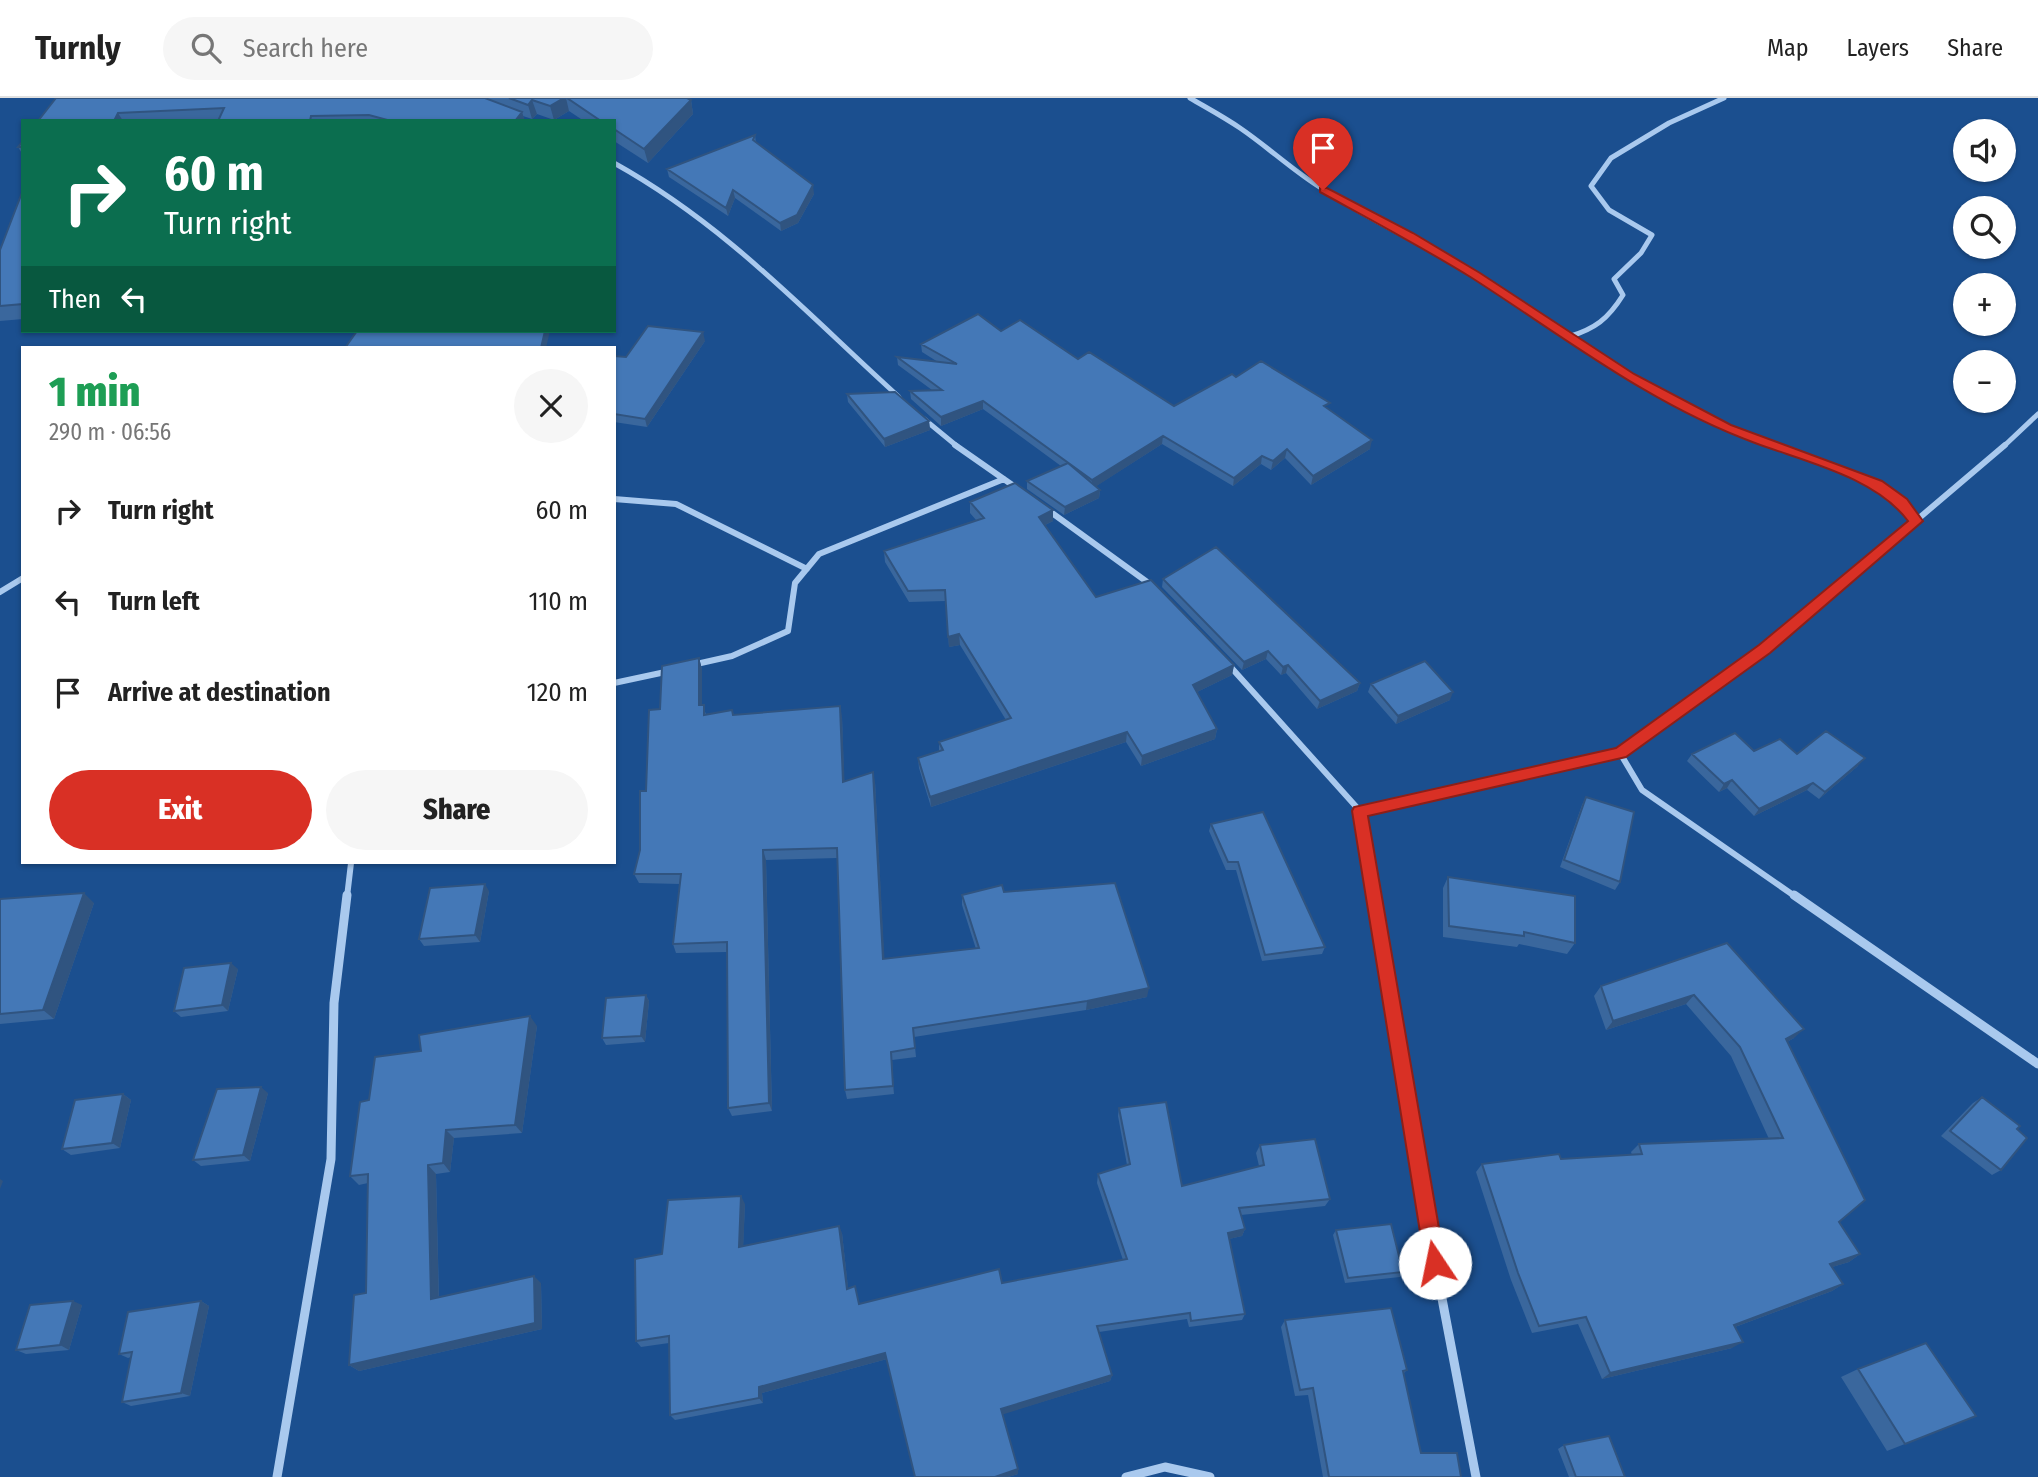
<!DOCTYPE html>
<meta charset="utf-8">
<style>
:root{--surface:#fff;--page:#f6f6f6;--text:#222;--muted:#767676;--line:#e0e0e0;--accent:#d93025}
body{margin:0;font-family:"Fira Sans Condensed",sans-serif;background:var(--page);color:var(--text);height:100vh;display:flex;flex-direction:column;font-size:26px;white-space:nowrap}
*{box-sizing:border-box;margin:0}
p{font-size:23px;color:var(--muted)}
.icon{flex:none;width:38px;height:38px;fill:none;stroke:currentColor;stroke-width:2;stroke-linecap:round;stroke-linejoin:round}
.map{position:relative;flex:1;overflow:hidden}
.sheet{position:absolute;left:21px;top:248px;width:595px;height:518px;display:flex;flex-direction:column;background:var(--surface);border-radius:0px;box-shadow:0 2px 5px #0004}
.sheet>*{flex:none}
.hud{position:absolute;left:21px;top:21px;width:595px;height:214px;border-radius:0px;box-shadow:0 2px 5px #0004;background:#0b6e4f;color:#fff;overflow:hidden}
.controls{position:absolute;left:1953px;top:21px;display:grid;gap:14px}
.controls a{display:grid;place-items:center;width:63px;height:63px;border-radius:50%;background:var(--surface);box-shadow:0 2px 5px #0004;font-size:35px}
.pin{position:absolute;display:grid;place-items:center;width:60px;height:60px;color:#fff;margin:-72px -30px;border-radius:50% 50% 50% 0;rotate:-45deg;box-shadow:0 0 7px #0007}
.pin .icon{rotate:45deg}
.me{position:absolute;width:77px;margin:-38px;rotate:349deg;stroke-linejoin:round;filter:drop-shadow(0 0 5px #0008)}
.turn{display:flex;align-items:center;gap:24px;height:147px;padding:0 28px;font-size:32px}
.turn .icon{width:91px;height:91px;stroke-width:2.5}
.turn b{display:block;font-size:49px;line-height:60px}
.then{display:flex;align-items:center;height:66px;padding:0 28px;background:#0003;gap:14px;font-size:26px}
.round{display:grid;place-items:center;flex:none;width:74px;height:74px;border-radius:37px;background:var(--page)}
.headline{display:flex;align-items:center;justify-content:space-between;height:119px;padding:0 28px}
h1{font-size:42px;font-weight:800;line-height:52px;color:#1e9e55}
.cta{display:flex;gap:14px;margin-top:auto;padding:14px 28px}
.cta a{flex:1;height:80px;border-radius:42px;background:var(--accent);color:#fff;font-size:28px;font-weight:800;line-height:80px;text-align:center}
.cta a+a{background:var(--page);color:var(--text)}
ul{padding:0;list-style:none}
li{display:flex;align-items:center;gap:21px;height:91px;padding:0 28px}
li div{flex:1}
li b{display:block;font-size:26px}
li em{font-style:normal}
header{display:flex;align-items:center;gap:42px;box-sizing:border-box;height:98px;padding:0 35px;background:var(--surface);border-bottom:2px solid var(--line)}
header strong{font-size:33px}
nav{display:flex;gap:38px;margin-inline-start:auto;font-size:24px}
.search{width:490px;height:63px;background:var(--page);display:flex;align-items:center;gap:18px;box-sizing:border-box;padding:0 24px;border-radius:38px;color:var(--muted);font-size:26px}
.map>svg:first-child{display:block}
</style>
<header>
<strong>Turnly</strong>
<div class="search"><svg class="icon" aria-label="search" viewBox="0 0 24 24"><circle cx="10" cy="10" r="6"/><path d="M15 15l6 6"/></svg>Search here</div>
<nav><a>Map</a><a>Layers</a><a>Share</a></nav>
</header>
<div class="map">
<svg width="2038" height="1379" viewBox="0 0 2038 1379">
<rect width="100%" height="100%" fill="#1b4f8f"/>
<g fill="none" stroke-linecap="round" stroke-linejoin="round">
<path stroke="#a9c9ee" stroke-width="5" d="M1190 0C1207 10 1224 19 1240 30 1268 49 1292 72 1321 90 1370 123 1427 147 1478 180 1576 243 1666 308 1777 349
M614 65C726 127 805 214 899 299
M1568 239C1595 231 1608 221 1623 197L1614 181 1641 155 1652 137 1609 112 1591 88 1611 60 1669 25 1724 0
M924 321 958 349
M2003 349 2038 316"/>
<path stroke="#a9c9ee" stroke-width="6" d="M955 347 1018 391
M1772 347C1823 366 1882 378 1916 423
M614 401 676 406 807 471
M1048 412 1154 489
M0 494 23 480
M1228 566 1360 713 1374 799
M692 567 732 558 788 533 795 485 819 456 1004 381
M614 585 670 573
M1620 655 1642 692 1796 799
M1360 713 1620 655 1765 551 2005 347
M347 799 351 765"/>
<path stroke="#a9c9ee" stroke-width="9" d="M1374 797 1420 1085 1476 1379
M1794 797 2038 966
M277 1379 331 1061 334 905 347 797
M1126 1379 1165 1369 1210 1379"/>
</g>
<path fill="#3a679d" d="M56 0H687L691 2 693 16 648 65 614 43V23H584L569 13 554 22 537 16 532 21 523 18 525 23H38Z
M755 37 756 45 814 96 798 125 781 133 735 100 728 118 669 79 667 71Z
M23 43V57L18 49Z
M23 92V221L0 223V152Z
M1001 233 1078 261 1174 308 1236 279 1329 312 1370 351 1311 387 1285 360 1271 372 1261 366 1233 388 1162 346 1096 388 1100 392 1099 400 1064 417 1027 391V383L1061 368 983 311 941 328 911 301 910 293 932 292 898 267 897 259 938 264 922 254 921 246Z
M705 243 647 329 614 324V258L626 259Z
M847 296 929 323 930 332 885 349 848 304Z
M970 404 1053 412V423L1045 427 1096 499 1234 567 1232 577 1197 594 1217 631 1215 641 1141 668 1126 644 931 709 919 670 918 660 939 653V644L1006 622 960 547 949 549 946 503 909 504 885 464 884 453 976 422 970 415Z
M1163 481 1360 585 1357 593 1317 611 1286 575 1281 577 1266 561 1242 572 1162 489Z
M699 560 702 571V607L706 616 732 612 734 617 842 619 844 683 875 684 884 861 976 851 962 807V797L1004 794 1147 899 1086 912 914 939 916 959 892 962 894 996 847 1001 845 992 837 760 766 762 772 1013 732 1018 728 1010 727 854 676 855 673 846 680 786 639 785 634 776 640 752 646 693 660 611Z
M1371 586 1450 602 1396 626 1368 594Z
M1754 653 1797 656 1858 668 1819 701 1807 692 1754 718 1727 690 1719 694 1687 663 1692 656Z
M1586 699 1620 784 1615 792 1560 769 1582 707Z
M1211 726 1325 849 1322 856 1262 863 1236 772H1226L1209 733Z
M1448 779 1575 845 1567 856 1519 846 1517 849 1443 839V790Z
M489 793 480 844 424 848 419 841Z
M0 801 94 805 54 921 0 926Z
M1727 845 1794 940 1787 944 1839 1124 1860 1156 1849 1164 1832 1169 1843 1186 1832 1193 1735 1229 1732 1250 1602 1281 1578 1226 1532 1235 1511 1182 1476 1074 1482 1066 1632 1057 1631 1054 1639 1046 1769 1041 1731 958 1686 906 1606 932 1594 898 1601 888Z
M238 871 228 913 181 919 174 913Z
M646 897 649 903 645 944 606 947 602 940Z
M537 928 522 1035 454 1040 450 1074 436 1076 439 1199 541 1185 542 1231 359 1273 349 1267 366 1195 368 1085 359 1087 350 1078 369 1002 421 953Z
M268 995 250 1063 201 1068 193 1062Z
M123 996 131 1002 120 1050 71 1057 62 1051Z
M1982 999 2017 1031 2001 1072 1992 1077 1941 1038 1973 1005Z
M1119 1010 1182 1088 1259 1068 1256 1055 1260 1047 1330 1101 1325 1108 1241 1117 1245 1131 1242 1138 1229 1141 1245 1216 1242 1222 1189 1229 1187 1221 1099 1234 1112 1277 1110 1283 1002 1316 1018 1376 1008 1379H915L887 1261 762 1295 763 1305 675 1322 670 1317 669 1245 641 1249 636 1243 662 1156 745 1106 743 1148 842 1135 848 1190 857 1195 859 1206 1002 1185 1123 1162 1097 1085 1098 1076 1127 1067 1118 1018Z
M1336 1132 1403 1174 1400 1179 1345 1185 1333 1137Z
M201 1203 209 1208 190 1298 131 1308 122 1304 131 1259 128 1260 119 1256Z
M82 1207 69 1252 26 1256 16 1252Z
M1285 1222 1407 1272 1403 1276 1421 1355 1461 1379H1323L1308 1297 1295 1298 1281 1229Z
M1858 1271 1976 1318 1887 1353 1841 1279Z
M1564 1347 1625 1379H1569L1558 1351Z"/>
<path fill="#305480" d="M564 0H566L569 13 554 22 550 8Z
M532 2 537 16 532 21 528 7Z
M691 2 693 16 648 65 644 51Z
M522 14 525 23H515Z
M118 15 123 23H114Z
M813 87 814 96 798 125 781 133 780 125Z
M733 92 735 100 728 118 726 110Z
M545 233H550L546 250H541Z
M703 234 705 243 647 329 645 321Z
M983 303V311L941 328V319Z
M929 323 930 332 885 349 884 341Z
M1163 338 1162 346 1092 391V382Z
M1372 342 1370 351 1311 387 1313 378Z
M1287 351 1285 360 1271 372 1273 363Z
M1262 358 1261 366 1233 388 1234 380Z
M1100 392 1099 400 1064 417 1065 409Z
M1053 412V423L1039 430V419Z
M614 439 616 445V493L614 504Z
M959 536 960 547 949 549 948 539Z
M1268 553 1266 561 1242 572 1244 564Z
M699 560 702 571V618L699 607Z
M1234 567 1232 577 1191 597 1193 587Z
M1288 567 1286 575 1281 577 1283 569Z
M1360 585 1357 593 1317 611 1320 603Z
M1453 594 1450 602 1396 626 1398 618Z
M840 608 842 619 845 694 843 684Z
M1217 631 1215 641 1141 668 1142 658Z
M1127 634 1126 644 931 709 930 699Z
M1865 660 1858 668 1819 701 1825 694Z
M873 674 875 684 885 870 883 861Z
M1732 682 1727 690 1719 694 1724 686Z
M1813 685 1807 692 1754 718 1759 711Z
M763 752 766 762 772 1013 769 1005Z
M485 786 489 793 480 844 475 837Z
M84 795 94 805 54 921 43 912Z
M231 865 238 871 228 913 222 907Z
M1149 890 1147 899 1086 912 1087 903Z
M646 897 649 903 645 944 641 938Z
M1694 897 1686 906 1606 932 1613 923Z
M530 918 537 928 522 1035 515 1027Z
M1804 931 1794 940 1776 950 1786 941Z
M891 954 892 962 894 996 893 988Z
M261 989 268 995 250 1063 243 1057Z
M123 996 131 1002 120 1050 112 1045Z
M446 1032 454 1040 450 1074 443 1065Z
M428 1067 436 1076 439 1208 431 1201Z
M0 1081 3 1083 0 1091Z
M741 1098 745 1106 743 1156 739 1149Z
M839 1128 842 1135 849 1198 847 1191Z
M1245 1131 1242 1138 1225 1142 1228 1135Z
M1860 1156 1849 1164 1819 1173 1830 1166Z
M534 1178 541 1185 542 1231 359 1273 349 1267Z
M1843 1186 1832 1193 1724 1233 1734 1227Z
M73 1203 82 1207 69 1252 60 1247Z
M201 1203 209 1208 190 1298 181 1295Z
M1743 1244 1732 1250 1602 1281 1610 1275Z
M885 1255 887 1261 762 1295 763 1305 759 1300V1289Z
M1112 1277 1110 1283 1001 1317V1311Z
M1018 1371V1376L1008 1379H995Z"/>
<path fill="#4478b7" stroke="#305480" stroke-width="2" d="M56 0H485L522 14 515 23H391L369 17 311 18 310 23H218L224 10 118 15 114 23H38Z
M509 0H564L550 8 532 2 528 7Z
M567 0H687L691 2 644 51 614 31V23H601Z
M755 37 753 42 813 87 797 117 780 125 733 92 726 110 667 71Z
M23 43V49H18Z
M23 92V206L0 208V152Z
M978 216 1001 233 1020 222 1078 261 1089 254 1174 308 1232 276 1236 279 1261 263 1330 305 1324 308 1372 342 1313 378 1287 351 1273 363 1262 358 1234 380 1163 338 1092 382 983 303 941 319 910 293 942 292 897 259 957 266 921 246Z
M648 228 703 234 645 321 614 316V258L626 259Z
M357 233H545L541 250H418L398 249 397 250H345Z
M895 294 929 323 884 341 847 296Z
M1068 365 1100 392 1065 409 1027 383Z
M1015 385 1053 412 1039 419 1096 499 1151 482 1234 567 1193 587 1217 631 1142 658 1127 634 930 699 918 660 943 652 939 644 1011 620 959 536 948 539 945 492 908 493 884 453 984 420 970 404Z
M1216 449 1360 585 1320 603 1288 567 1283 569 1268 553 1244 564 1163 481Z
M699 560V607H704V617L732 612 733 617 840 608 843 684 873 674 883 861 979 850 962 797 1002 787 1004 794 1115 785 1149 890 1087 903 913 930 915 950 891 954 893 988 845 992 837 750 763 752 769 1005 728 1010 727 844 673 846 681 776H634L640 752V693H646L649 612 660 611 662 568Z
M1425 563 1453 594 1398 618 1371 586Z
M1826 633 1865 660 1825 694 1813 685 1759 711 1732 682 1724 686 1692 656 1735 635 1754 653 1780 641 1797 656Z
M1586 699 1634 714 1620 784 1564 762Z
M1263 714 1325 849 1265 857 1238 764H1228L1211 726Z
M1448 779 1575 798V845L1524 834V838L1449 828Z
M485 786 475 837 419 841 430 790Z
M84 795 43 912 0 916V801Z
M1727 845 1804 931 1786 941 1865 1102 1839 1124 1860 1156 1830 1166 1843 1186 1734 1227 1743 1244 1610 1275 1586 1219 1539 1228 1518 1175 1482 1066 1559 1056 1561 1061 1642 1056 1639 1046 1783 1040 1740 949 1694 897 1613 923 1601 888Z
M231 865 222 907 174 913 184 870Z
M646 897 641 938 602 940 606 900Z
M530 918 515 1027 446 1032 443 1065 428 1067 431 1201 534 1178 535 1225 349 1267 354 1197 366 1195 368 1076 350 1078 360 1004 369 1002 375 959 421 953 419 937Z
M261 989 243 1057 193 1062 217 991Z
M123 996 112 1045 62 1051 75 1002Z
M1982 999 2020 1028 2017 1031 2027 1040 2001 1072 1950 1033Z
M1166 1004 1182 1088 1264 1067 1260 1047 1315 1041 1330 1101 1239 1110 1245 1131 1228 1135 1245 1216 1191 1223 1190 1215 1097 1228 1112 1277 1001 1311 1018 1371 995 1379H915L885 1255 759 1289V1300L670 1317 669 1238 636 1243 635 1161 662 1156 668 1102 741 1098 739 1149 839 1128 847 1191 855 1188 859 1206 999 1171 1002 1185 1127 1161 1098 1076 1130 1066 1119 1010Z
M1391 1126 1403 1174 1348 1180 1336 1132Z
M73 1203 60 1247 16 1252 30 1207Z
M201 1203 181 1295 122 1304 132 1254 119 1256 128 1214Z
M1391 1210 1407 1272 1403 1273 1421 1355H1457L1461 1379H1329L1313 1290 1300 1292 1285 1222Z
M1926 1245 1976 1318 1905 1346 1858 1271Z
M1609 1338 1625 1379H1576L1564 1347Z"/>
<path fill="#d93025" stroke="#8d1f18" stroke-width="2" d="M1320 90H1327L1413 135 1480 175 1634 276 1731 327 1882 383 1907 401 1923 423 1770 555 1626 659 1368 718 1445 1165 1442 1172 1435 1175 1428 1172 1425 1165 1352 713 1354 709 1616 650 1759 547 1908 423C1875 379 1806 364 1755 345 1651 307 1564 239 1472 180 1422 149 1371 122 1320 94Z"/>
</svg>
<div class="controls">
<a><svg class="icon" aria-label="sound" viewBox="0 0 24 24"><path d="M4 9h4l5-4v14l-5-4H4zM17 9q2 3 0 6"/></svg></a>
<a><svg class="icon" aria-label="search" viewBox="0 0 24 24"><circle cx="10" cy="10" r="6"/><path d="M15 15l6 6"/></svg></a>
<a>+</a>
<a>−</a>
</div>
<div class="pin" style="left:1323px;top:92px;background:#d93025"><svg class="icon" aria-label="arrive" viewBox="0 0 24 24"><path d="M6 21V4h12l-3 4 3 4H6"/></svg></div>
<svg class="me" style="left:1435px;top:1165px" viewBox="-20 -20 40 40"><circle r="19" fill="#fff"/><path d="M0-13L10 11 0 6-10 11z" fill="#d93025"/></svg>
<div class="hud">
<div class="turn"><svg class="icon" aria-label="right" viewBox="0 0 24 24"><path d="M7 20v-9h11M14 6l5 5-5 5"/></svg><div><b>60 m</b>Turn right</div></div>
<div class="then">Then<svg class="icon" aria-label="left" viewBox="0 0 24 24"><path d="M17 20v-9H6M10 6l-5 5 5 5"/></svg></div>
</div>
<section class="sheet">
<div class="headline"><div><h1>1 min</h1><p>290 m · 06:56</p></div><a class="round"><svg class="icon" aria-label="close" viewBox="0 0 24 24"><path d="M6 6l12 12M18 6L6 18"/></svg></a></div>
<ul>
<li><svg class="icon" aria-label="right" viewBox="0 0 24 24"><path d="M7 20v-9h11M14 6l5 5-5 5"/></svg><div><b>Turn right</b></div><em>60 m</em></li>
<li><svg class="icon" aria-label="left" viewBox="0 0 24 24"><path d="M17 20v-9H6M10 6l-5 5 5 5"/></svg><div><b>Turn left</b></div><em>110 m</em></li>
<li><svg class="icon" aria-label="arrive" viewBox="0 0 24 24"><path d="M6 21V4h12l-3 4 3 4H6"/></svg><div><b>Arrive at destination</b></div><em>120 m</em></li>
</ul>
<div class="cta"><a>Exit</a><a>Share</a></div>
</section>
</div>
